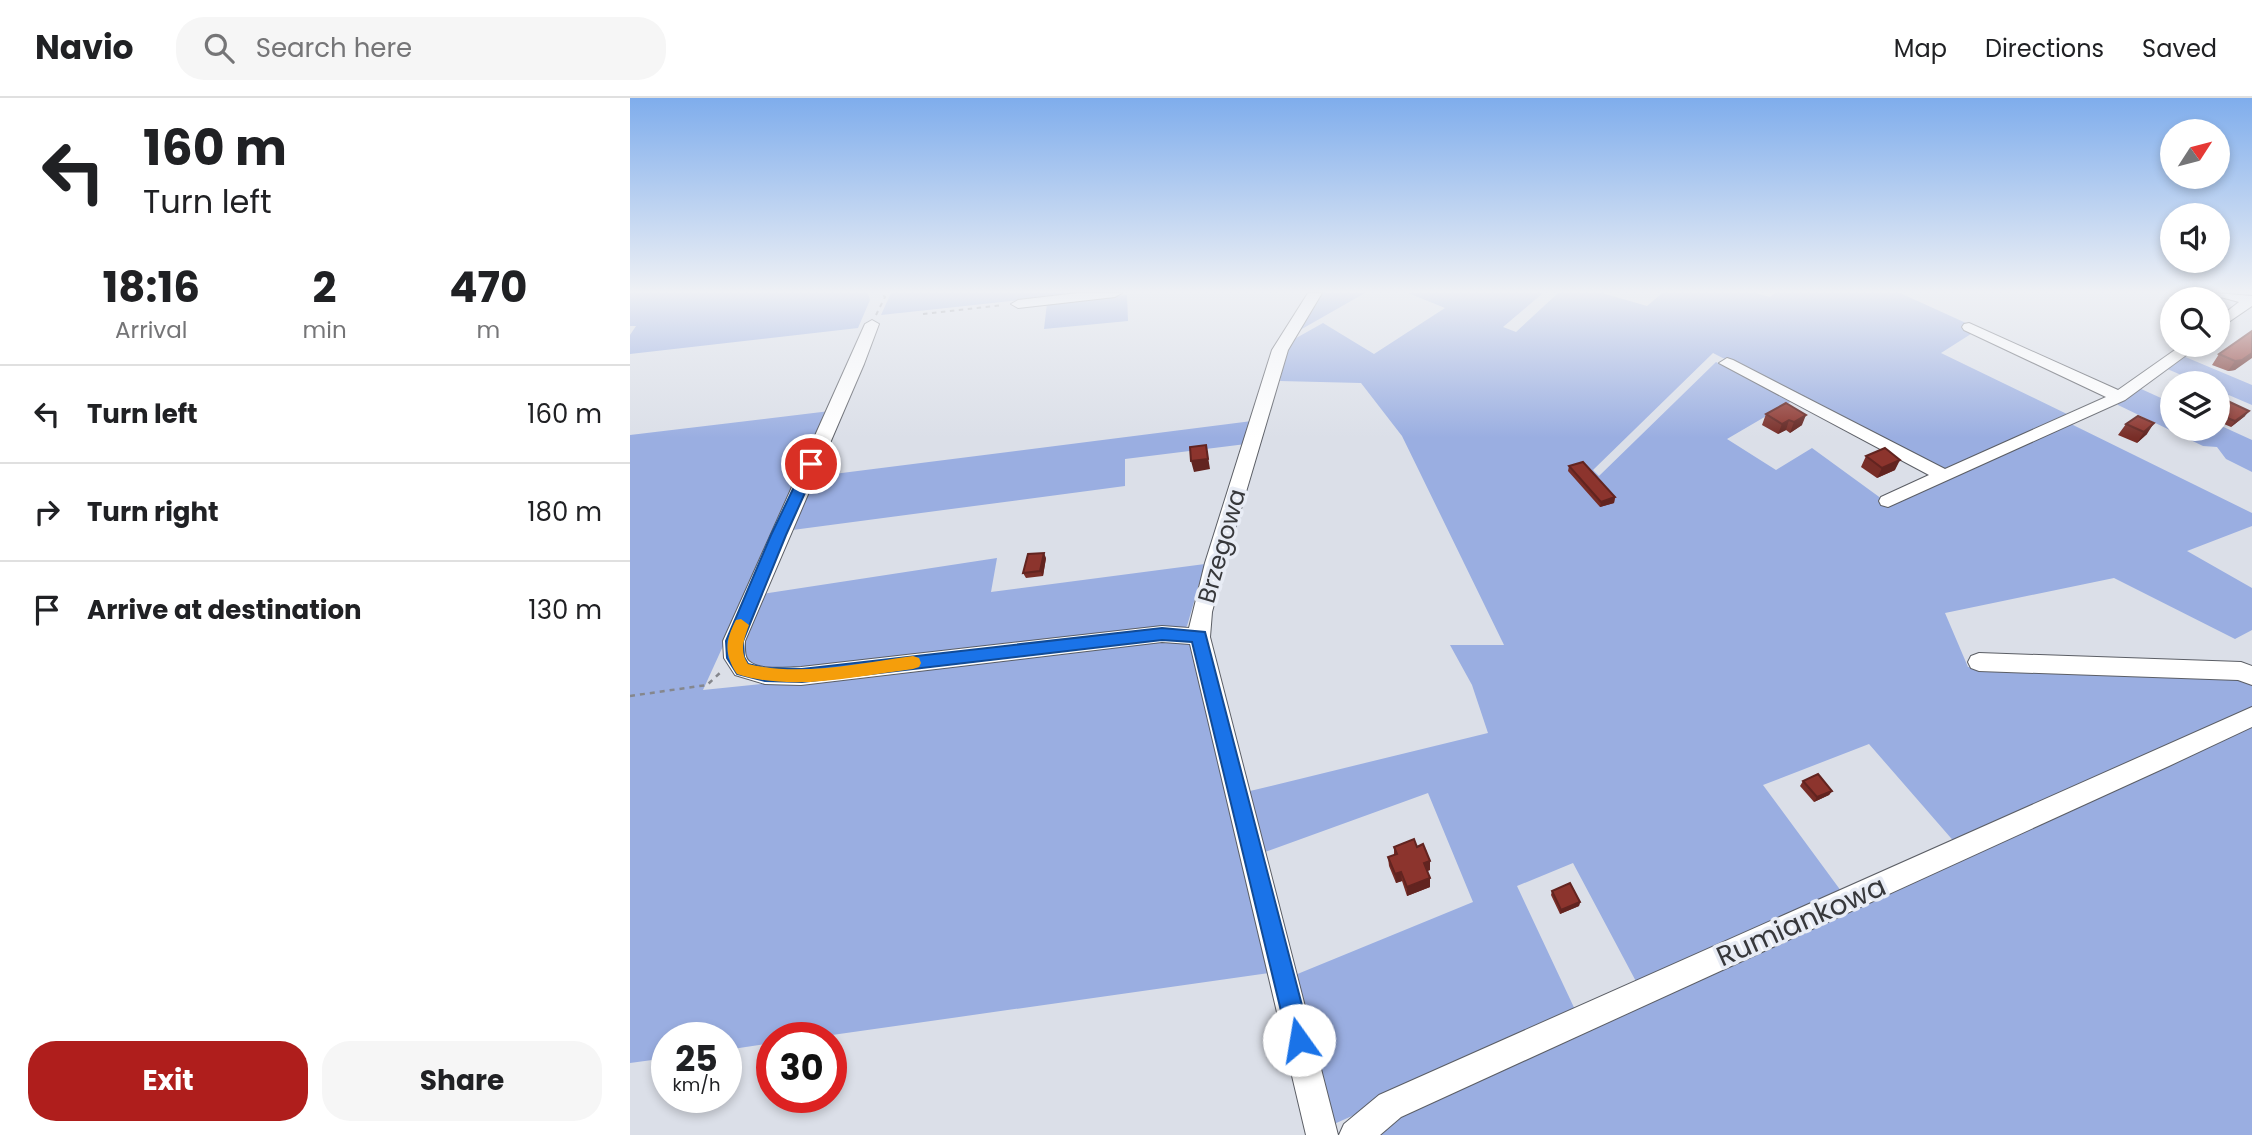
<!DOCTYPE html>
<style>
:root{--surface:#fff;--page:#f6f6f6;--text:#202124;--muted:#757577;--line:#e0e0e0;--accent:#af1e1c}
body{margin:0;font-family:Poppins,sans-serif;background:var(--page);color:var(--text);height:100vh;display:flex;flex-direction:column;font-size:26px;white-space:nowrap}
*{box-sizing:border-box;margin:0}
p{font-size:23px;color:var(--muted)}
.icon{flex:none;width:38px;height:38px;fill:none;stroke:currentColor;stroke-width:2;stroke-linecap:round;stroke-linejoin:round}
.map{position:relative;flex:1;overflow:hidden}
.details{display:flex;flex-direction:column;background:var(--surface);width:630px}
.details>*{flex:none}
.top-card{background:#fff;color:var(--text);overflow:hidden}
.needle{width:46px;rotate:54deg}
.controls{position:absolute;left:1530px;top:21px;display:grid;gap:14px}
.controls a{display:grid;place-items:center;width:70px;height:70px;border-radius:50%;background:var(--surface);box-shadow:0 4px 10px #0003;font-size:35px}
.speed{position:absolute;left:21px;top:924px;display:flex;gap:14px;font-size:35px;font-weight:700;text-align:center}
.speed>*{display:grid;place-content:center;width:91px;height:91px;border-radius:50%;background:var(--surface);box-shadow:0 4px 10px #0003;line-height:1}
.speed small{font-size:18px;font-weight:400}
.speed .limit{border:10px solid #d22;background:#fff;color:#111}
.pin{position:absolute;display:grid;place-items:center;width:60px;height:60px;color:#fff;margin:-30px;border:4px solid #fff;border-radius:50%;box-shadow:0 2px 7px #0007}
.me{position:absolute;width:77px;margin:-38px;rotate:347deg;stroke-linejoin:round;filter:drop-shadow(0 0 5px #0008)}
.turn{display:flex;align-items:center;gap:24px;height:147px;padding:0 28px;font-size:32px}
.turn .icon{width:91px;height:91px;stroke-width:2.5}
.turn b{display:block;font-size:49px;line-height:60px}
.eta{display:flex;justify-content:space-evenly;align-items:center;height:119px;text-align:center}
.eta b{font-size:42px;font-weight:700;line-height:49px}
.action{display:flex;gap:14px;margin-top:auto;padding:14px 28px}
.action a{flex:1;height:80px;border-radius:28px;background:var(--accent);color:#fff;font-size:28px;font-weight:700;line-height:80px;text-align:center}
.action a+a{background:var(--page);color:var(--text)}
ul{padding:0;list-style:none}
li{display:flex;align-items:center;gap:21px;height:98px;padding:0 28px;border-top:2px solid var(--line)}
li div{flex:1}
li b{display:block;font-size:26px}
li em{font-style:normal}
header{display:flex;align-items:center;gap:42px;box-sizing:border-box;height:98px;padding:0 35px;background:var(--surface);border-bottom:2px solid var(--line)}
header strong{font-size:33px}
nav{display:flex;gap:38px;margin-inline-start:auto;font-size:24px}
.search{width:490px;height:63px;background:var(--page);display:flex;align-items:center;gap:18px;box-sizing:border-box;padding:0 24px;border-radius:28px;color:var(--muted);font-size:26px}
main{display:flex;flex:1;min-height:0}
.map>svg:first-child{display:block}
</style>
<header>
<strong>Navio</strong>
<div class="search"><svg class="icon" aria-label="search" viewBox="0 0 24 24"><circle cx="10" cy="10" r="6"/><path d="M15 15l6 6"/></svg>Search here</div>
<nav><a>Map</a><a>Directions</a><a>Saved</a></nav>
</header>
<main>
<section class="details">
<div class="top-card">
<div class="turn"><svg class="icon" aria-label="left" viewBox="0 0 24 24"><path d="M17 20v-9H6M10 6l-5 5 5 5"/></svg><div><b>160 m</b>Turn left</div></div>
</div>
<div class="eta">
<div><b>18:16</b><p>Arrival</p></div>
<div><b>2</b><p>min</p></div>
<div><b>470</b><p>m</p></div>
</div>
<ul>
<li><svg class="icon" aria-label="left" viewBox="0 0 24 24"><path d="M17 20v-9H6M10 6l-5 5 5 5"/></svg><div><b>Turn left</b></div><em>160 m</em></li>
<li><svg class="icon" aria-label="right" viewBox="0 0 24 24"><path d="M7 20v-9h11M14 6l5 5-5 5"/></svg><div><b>Turn right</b></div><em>180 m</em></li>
<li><svg class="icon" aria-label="arrive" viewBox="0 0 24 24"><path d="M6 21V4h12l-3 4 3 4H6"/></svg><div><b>Arrive at destination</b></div><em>130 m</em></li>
</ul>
<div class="action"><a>Exit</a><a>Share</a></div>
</section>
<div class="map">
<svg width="1622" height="1037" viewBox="0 0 1622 1037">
<rect width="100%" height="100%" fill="#dbdfe8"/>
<path fill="#9aaee1" d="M0 195H238L240 202 228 230 0 256V237L6 228H0Z
M261 195H455L251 217Z
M690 195H735L663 236Z
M778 195H913L873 229 886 234 928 195H972L1017 208 1032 195H1126L1140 199 1145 195H1270L1336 225 1331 229 1344 234 1311 255 1439 317 1311 372 1083 255 963 372 969 378 1086 264 1162 303 1097 341 1146 372 1182 350 1252 401 1248 403 1255 408 1439 325 1622 415V428L1557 453 1622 490V532L1605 541 1484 480 1315 515 1338 569 1613 580 1622 585V613L1327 747 1239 646 1133 687 1214 797 1009 889 943 765 887 788 948 918 704 1026 665 877 843 804 798 695 635 754 620 693 858 635 842 587 820 547H874L772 338 731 285 650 283 659 244 693 225 744 256 815 210Z
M497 197 498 223 414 231 417 205Z
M1553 258 1622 287V307L1587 292V285H1570L1535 270Z
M1509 290 1542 305V331H1587V326L1622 342V374L1596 361 1587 349 1573 348 1488 307 1486 303Z
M200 313 73 592 561 541 639 875 181 940H142V945L96 952V940H37V960L0 965V337Z
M622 323 616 346 495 361V388L155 433 180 379Z
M367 460 361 494 575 466 557 528 549 534 163 575 123 570 110 552 126 497Z
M1622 626V1037H736L760 1017Z"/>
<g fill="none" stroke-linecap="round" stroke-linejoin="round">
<defs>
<path id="minor" d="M448 195H492L485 199 388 210 381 206 388 202Z
M678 195H692L658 252 595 465 582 514 580 539 708 1037H676L560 546 532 544 171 587 135 586 105 577 94 560 93 543 235 226 242 222 249 226 234 266 115 543C115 550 114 560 120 564 132 573 157 569 171 569L532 528 559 530 575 465 642 252Z
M1585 195 1622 198V208L1587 232V221L1609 204 1587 198Z
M1339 225 1488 292 1552 247H1570L1495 302 1258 409 1251 407 1249 403 1251 399 1299 377 1089 265 1097 260 1103 262 1315 371 1476 299 1334 232 1332 229 1334 226Z
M1349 555 1611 564 1622 568V587L1608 582 1349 573 1341 570 1338 564 1341 558Z
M1622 609V629L1539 668 771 1019 750 1037H709L714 1026 749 997Z"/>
</defs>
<use href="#minor" stroke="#5b5e65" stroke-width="2"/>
<path stroke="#85878d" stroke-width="2" stroke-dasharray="4.5 4.5" stroke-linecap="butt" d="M293 216 373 207
M246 217 255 199 251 195"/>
<path stroke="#85878d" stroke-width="2.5" stroke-dasharray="5 5" stroke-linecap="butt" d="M0 598 77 587 92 573"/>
<use href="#minor" fill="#fff" fill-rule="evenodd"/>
</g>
<path fill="#782d27" d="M1622 233 1605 272 1598 273 1582 267 1589 256Z
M1587 298 1615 318 1601 329 1587 323Z
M1156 305 1172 327 1160 335 1156 332 1148 336 1132 327 1136 316Z
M1496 326 1517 336 1507 345 1488 337Z
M1236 358 1265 372 1247 380 1231 369Z
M939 368 985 399 984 405 970 409 938 373Z
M416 460 413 478 396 480 393 475Z
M1173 683 1202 693 1199 697 1184 704 1170 688Z
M764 749H787L800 763V772L797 773 800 789 777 798 772 783 766 785 759 768 758 759 764 757Z
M922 793 950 804 949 808 930 816 921 797Z"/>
<path fill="#622420" d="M1622 255V260L1605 272 1598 273 1605 263Z
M1619 313 1615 318 1601 329 1605 323Z
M1176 317 1172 327 1160 335 1164 324Z
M1159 322 1156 332 1148 336 1152 326Z
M1524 325 1517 336 1507 345 1514 334Z
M576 347 580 371 564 374 561 363Z
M1270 362 1265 372 1247 380 1252 370Z
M985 399 984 405 970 409 971 404Z
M414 455 416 460 413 478 410 473Z
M1202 693 1199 697 1184 704 1187 699Z
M800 763V772L794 774V765Z
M771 774 772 783 766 785 765 776Z
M800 780V789L777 798V789Z
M950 804 949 808 930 816 931 812Z"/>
<path fill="#8c342d" stroke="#622420" stroke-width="2" d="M1622 233V255L1612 262 1605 263 1589 256Z
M1587 298 1619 313 1605 323 1587 316Z
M1156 305 1176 317 1164 324 1159 322 1152 326 1136 316Z
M1508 318 1524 325 1514 334 1496 326Z
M576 347 578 361 561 363 560 349Z
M1255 350 1270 362 1252 370 1236 358Z
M953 364 985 399 971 404 939 368Z
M414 455 410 473 393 475 398 456Z
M1188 676 1202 693 1187 699 1173 683Z
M784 741 787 749 793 746 800 763 794 765 800 780 777 789 771 774 765 776 758 759 767 756 764 749Z
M940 785 950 804 931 812 922 793Z"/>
<linearGradient id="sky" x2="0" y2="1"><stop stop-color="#7fadec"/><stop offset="0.57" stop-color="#eff1f5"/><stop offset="1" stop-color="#eff1f5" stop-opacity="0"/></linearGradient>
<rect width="1622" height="340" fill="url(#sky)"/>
<path fill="#1a73e8" stroke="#114b97" stroke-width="2" d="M181 362 188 366 156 437 113 543 114 559 118 566 135 570 172 571 532 530 575 534 681 942 677 950 669 953 661 950 658 942 562 544 532 542 172 584 135 583 107 576 97 560 96 543 141 437 175 366Z"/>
<path fill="#f59e0b" d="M111 521 119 527C114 541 109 553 118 566 171 579 229 565 283 558L289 560 291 565 289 569 283 571C226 578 163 594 107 576 94 556 95 543 106 522Z"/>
<g text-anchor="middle" stroke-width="7" stroke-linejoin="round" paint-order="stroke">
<g font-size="24" fill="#37383b" stroke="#e8ecf5">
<text transform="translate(592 448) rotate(-74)" y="8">Brzegowa</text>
</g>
<g font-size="28" fill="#37383b" stroke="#e8ecf5">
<text transform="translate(1171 823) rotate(-24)" y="10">Rumiankowa</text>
</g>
</g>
</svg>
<div class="controls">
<a><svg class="needle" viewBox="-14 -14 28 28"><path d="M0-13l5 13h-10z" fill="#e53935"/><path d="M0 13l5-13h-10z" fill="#757577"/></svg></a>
<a><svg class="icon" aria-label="sound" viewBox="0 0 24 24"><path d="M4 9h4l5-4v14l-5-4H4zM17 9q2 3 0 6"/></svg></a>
<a><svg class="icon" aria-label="search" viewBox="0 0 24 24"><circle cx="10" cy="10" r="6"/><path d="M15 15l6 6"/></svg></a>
<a><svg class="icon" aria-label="layers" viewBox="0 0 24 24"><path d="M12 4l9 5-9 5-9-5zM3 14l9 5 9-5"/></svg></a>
</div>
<div class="speed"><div>25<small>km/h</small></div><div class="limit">30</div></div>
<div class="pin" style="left:181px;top:366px;background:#d93025"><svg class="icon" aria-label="arrive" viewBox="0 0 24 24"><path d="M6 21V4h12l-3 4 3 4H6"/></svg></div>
<svg class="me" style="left:669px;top:942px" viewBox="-20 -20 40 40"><circle r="19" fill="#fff"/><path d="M0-13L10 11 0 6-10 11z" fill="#1a73e8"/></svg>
</div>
</main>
